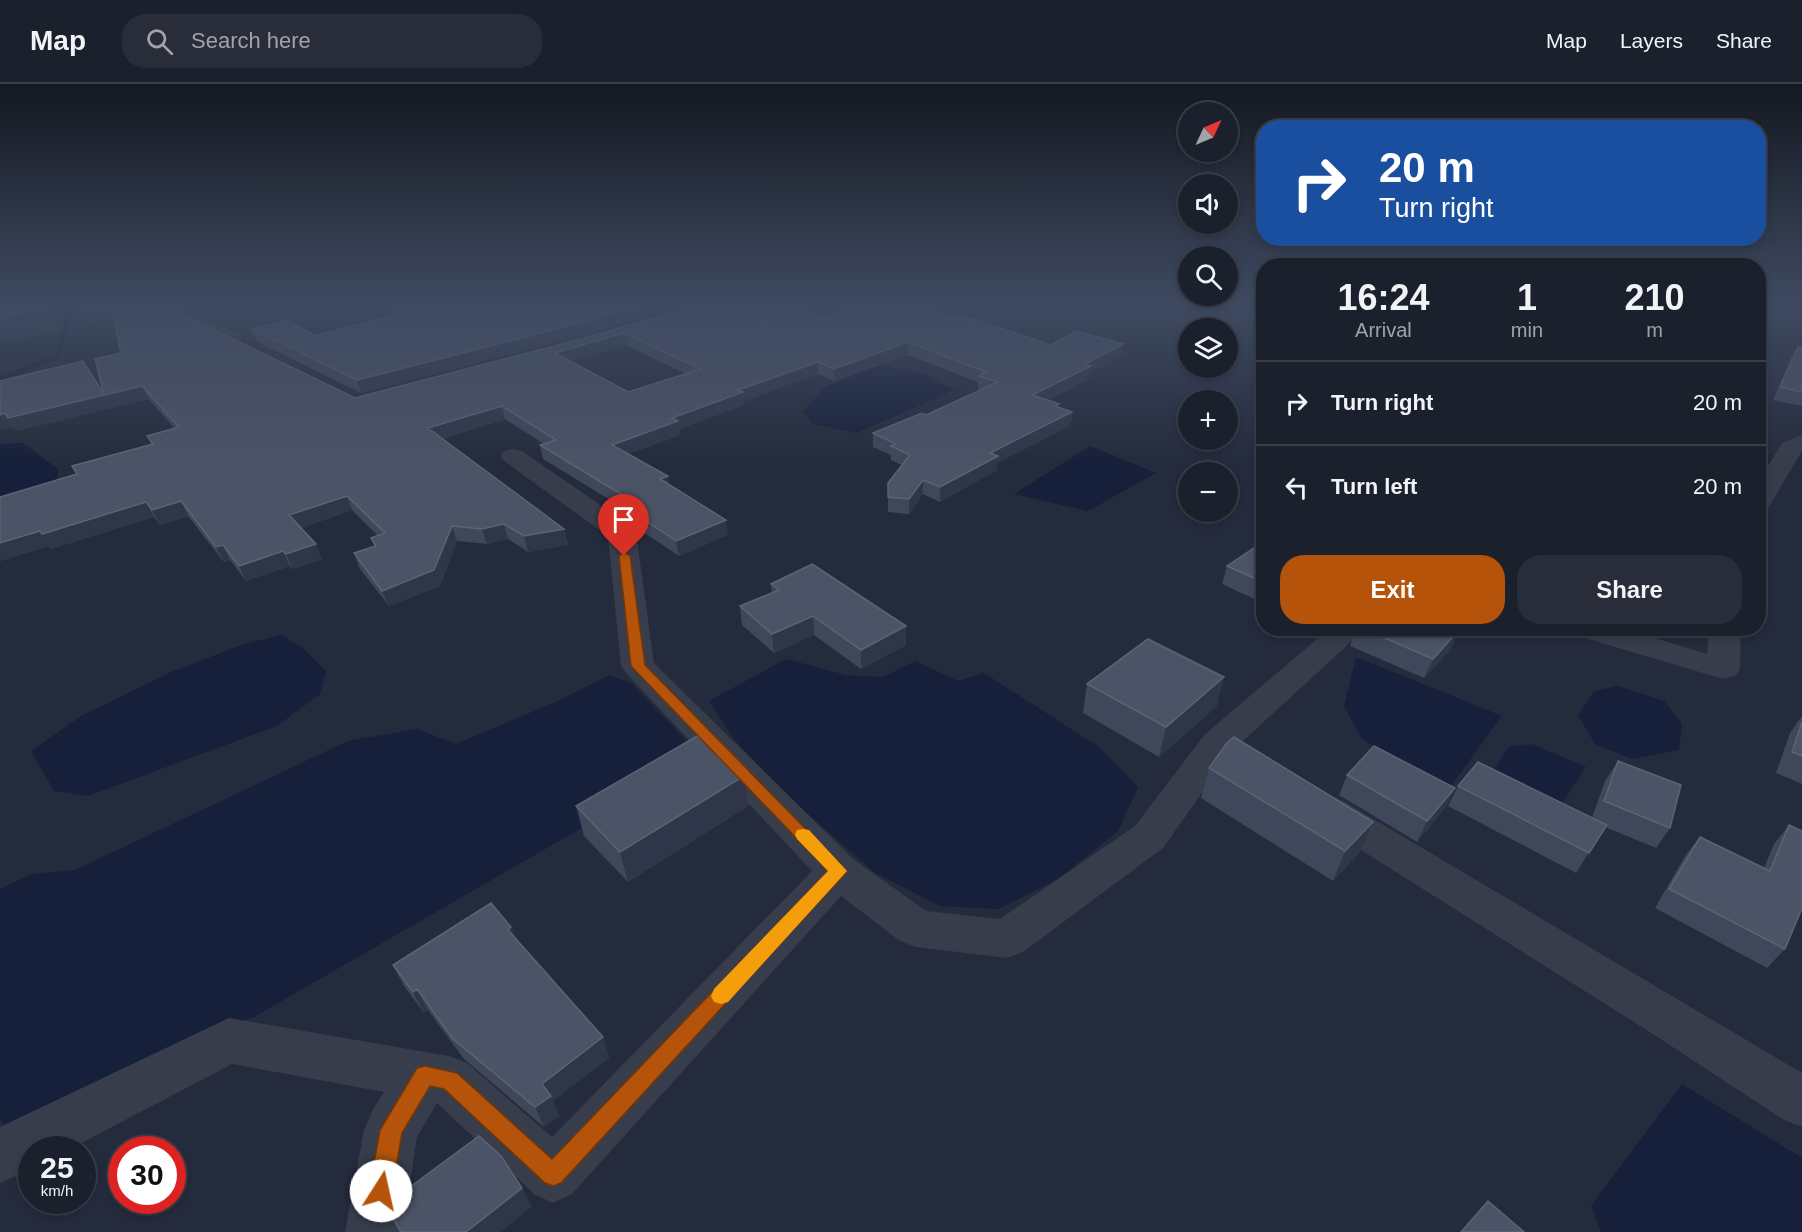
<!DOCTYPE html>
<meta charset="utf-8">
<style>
:root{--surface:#1b202d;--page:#282d39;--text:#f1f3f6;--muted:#a0a3aa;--line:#393e49;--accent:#b45309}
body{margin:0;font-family:Arial,sans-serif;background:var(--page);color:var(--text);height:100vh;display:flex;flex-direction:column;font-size:22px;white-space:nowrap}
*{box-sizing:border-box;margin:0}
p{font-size:20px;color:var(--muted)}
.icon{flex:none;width:33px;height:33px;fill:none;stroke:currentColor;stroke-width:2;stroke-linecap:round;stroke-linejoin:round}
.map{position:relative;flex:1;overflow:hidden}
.details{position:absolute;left:1256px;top:174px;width:510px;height:378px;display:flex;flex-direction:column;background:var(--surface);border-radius:24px;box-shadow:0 3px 9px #0003,0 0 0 2px var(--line)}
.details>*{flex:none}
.guide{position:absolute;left:1256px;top:36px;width:510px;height:126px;border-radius:24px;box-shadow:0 3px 9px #0003,0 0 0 2px var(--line);background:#1a4fa0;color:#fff;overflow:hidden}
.needle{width:39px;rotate:46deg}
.controls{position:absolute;left:1178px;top:18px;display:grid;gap:12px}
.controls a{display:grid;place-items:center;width:60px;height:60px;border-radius:50%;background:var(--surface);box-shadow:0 3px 9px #0003,0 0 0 2px var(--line);font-size:30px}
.speed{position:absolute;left:18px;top:1052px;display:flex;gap:12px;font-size:30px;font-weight:700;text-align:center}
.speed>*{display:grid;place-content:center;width:78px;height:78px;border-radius:50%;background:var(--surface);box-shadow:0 3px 9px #0003,0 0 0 2px var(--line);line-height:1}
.speed small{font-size:15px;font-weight:400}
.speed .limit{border:9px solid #d22;background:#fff;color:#111}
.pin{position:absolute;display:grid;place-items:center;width:51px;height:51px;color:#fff;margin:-62px -26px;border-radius:50% 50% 50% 0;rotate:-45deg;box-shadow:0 0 6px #0007}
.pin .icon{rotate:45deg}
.me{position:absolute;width:66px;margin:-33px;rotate:10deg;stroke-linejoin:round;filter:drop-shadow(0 0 4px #0008)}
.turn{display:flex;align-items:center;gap:21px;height:126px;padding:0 24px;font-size:27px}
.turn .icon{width:78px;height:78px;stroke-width:2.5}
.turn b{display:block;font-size:42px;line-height:51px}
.eta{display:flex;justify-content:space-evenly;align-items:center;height:102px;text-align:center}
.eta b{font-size:36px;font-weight:800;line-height:42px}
.action{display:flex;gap:12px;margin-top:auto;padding:12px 24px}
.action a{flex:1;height:69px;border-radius:24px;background:var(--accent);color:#fff;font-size:24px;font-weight:800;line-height:69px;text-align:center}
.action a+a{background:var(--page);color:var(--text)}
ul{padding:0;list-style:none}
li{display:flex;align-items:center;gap:18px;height:84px;padding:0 24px;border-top:2px solid var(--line)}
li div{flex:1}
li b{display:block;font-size:22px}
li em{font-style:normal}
header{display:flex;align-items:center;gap:36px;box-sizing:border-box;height:84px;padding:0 30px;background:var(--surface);border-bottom:2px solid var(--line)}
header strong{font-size:28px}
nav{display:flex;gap:33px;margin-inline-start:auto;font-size:21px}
.search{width:420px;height:54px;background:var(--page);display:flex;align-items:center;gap:15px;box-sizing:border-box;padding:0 21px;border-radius:24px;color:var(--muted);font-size:22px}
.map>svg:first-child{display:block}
</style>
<header>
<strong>Map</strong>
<div class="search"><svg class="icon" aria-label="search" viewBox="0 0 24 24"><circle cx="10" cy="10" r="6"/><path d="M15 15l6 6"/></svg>Search here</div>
<nav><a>Map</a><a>Layers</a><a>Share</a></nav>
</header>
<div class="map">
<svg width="1802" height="1148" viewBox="0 0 1802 1148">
<rect width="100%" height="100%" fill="#242b3c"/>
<path fill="#17203a" d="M879 280 926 291 955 306 856 349 813 340 803 328 825 303Z
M23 359 59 386 55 401 0 419V360Z
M1090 362 1156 389 1088 427 1014 410Z
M281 551 303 564 326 587 320 610 277 642 88 712 54 707 31 667 81 632 169 589 241 561Z
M1356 573 1502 632 1448 706 1362 655 1344 622Z
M786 575 846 591 883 593 915 577 958 597 984 589 1099 663 1138 703 1118 747 1058 795 999 825 940 822 874 788 786 711 733 654 709 617Z
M609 591 631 599 703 674 254 933 187 956 8 1046 0 1036V805L31 790 75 786 348 657 417 645 456 660 551 620Z
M1618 602 1664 617 1682 640 1679 666 1632 675 1595 660 1578 631 1594 607Z
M1532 660 1586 683 1553 733 1485 699 1509 663Z
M1682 1000 1802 1074V1148H1601L1591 1122Z"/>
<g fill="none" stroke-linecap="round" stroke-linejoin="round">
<path stroke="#17203a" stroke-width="5" d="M0 295 57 273 71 222 70 218"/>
<path fill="#383d4c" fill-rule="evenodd" d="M163 218H181L184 224 240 251 243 255 240 259H226L170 231Z
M1802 351V367L1767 426 1758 428V398L1782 359Z
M513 365 522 367 632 443 636 449 654 579 853 775 926 827 1000 835 1135 742 1205 650 1330 544H1366L1231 668 1163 764 1023 868 1007 874 916 863 900 857 841 812 572 1110 553 1119 534 1110 437 1019 417 1053 403 1148H345L364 1046 372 1027 384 1008 232 980 70 1065H32V1085L0 1099V1043L229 934 449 972 467 979 552 1053 812 787 626 589 621 582 608 452 504 377 501 372 504 367Z
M1570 544H1622L1707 570 1709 544H1741L1740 585 1735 592 1723 595 1575 551Z
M1329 712 1343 717 1802 989V1043L1784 1036 1656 952 1315 737 1309 727 1315 717Z"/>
</g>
<path fill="#3f475a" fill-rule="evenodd" d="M80 218H162L163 221 355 314 588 253 710 218 822 234 948 233 1051 261 1123 260 1121 272 1090 289 1089 295 1047 316 1059 323 1072 328 1071 341 997 379V386L940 418 923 410 909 430 888 428V399L902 381 891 376V371L873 363V349L926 331 981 306 978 305V298L908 271 835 297 818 290 744 317V321L679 345 680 351 628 370 669 401 728 451 679 472 633 441 630 428 543 375 540 361 544 360 505 335 442 355 564 445 568 461 528 468 508 455 487 460 457 457 440 502 389 522 360 485 354 469 374 462 371 454 378 452 352 426 301 444 322 475 293 485 290 482 246 497 230 476 224 478 188 432 160 441 154 433 51 465 49 462 0 477V413L77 391 72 382 151 360 147 352 175 345 149 315 16 347 13 343 0 346V297L104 310 121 269 114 234 88 240ZM626 261 686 290 628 308 571 277Z
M491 222 513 226 540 223 575 253 361 309 256 257 252 245 315 252 393 231 392 227Z
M1798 263H1802V322L1773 316 1791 274Z
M1263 458V519L1222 500 1227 482Z
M771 500 906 561 861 585 814 551 774 569 742 541 740 522 772 509Z
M1356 544H1456L1459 546 1451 565 1424 594 1350 562Z
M1087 600 1217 622 1159 673 1083 629Z
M1802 632V700L1776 689 1790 649Z
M1618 677 1670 744 1656 764 1605 743 1576 789 1448 722 1458 702 1592 734 1605 697Z
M1209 684 1360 768 1333 797 1201 714Z
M1347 691 1455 704 1445 724 1417 758 1339 711Z
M744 692 748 722 628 798 584 752 576 722Z
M1789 741 1785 865 1767 884 1655 824 1685 772 1700 753 1764 784 1774 760Z
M511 843 516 854 603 953 609 974 553 1017 559 1032 544 1043 464 975 428 926 424 929 404 902 393 881Z"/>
<path fill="#2f3649" d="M184 218H205L186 222Z
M654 218H695L575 253 361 309 357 296Z
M111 222 117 234 88 240 82 228Z
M50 224 62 246 0 259V234Z
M624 249 626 261 557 281 555 269Z
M908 258V271L835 297 834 285Z
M1123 260 1121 272 1090 289 1089 295 1030 324 1032 311 1085 280Z
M818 278V290L744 317V321L679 345 680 351 615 375 612 361 672 334 738 306Z
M142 302 149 315 16 347 8 334Z
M502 322 505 335 432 358 428 344Z
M1072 328 1071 341 997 379V386L940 418V403L990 369Z
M5 329 13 343 0 346V331Z
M668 392 670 407 660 395Z
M923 396V410L909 430V415Z
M347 412 352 426 296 446 289 431Z
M181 417 188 432 160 441 152 426Z
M146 418 154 433 51 465 49 462 0 477V459L40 447Z
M726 436 728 451 679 472 676 457Z
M504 440 508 455 487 460 482 445Z
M452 442 457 457 440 502 389 522 382 507Z
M564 445 568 461 528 468 524 452Z
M316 460 322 475 293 485 286 470Z
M223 461 230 476 224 478 216 463Z
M283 467 290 482 246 497 239 482Z
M813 532 814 551 774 569 772 550Z
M906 542V561L861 585V566Z
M1459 546 1451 565 1424 594 1433 575Z
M1224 593 1217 622 1159 673 1166 643Z
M744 692 748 722 628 798 620 768Z
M1455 704 1445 724 1417 758 1427 737Z
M1373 738 1360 768 1333 797 1345 767Z
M511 843 520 864 508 846Z
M417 905 428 926 424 929 413 908Z
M603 953 609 974 553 1017 559 1032 544 1043 535 1023 542 1000Z
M522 1104 532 1122 501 1148H466Z"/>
<path fill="#4b5366" stroke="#5c6375" stroke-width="1.5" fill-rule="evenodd" d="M0 218H46L50 224 0 234Z
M80 218H162L163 221 355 314 588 253 710 218H779L822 234 873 218H905L948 233 957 230 1051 261 1077 247 1123 260 1085 280 1091 282 1032 311 1059 320 1055 322 1072 328 990 369 998 372 940 403 923 396 909 415 888 413V399L910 371 891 362 896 360 873 349 922 329 926 331 998 298 979 292 986 288 908 258 834 285 818 278 738 306 743 308 672 334 678 337 612 361 668 392 660 395 726 436 676 457 630 426 644 424 540 361 556 356 502 322 428 344 564 445 524 452 504 440 482 445 452 442 434 486 382 507 354 469 376 462 371 454 385 449 347 412 289 431 316 460 286 470 283 467 239 482 223 461 216 463 181 417 152 426 146 418 42 450 40 447 0 459V413L77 390 72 382 153 360 147 352 179 343 142 302 8 334 5 329 0 331V297L83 277 104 310 95 275 121 269 111 222 82 228ZM624 249 701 285 628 308 555 269Z
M430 218H483L491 222 501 220 513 226 535 221 540 223 560 218H654L573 241 357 296 252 245 288 236 315 252 397 230 392 227Z
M1798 263H1802V308L1780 303Z
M1263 458V498L1227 482Z
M812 480 906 542 861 566 813 532 772 550 740 522 779 506 771 500Z
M1362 544H1456L1459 546 1433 575Z
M1148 555 1224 593 1166 643 1087 600Z
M1802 638V672L1792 668Z
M699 651 744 692 620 768 576 722Z
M1234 653 1373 738 1345 767 1209 684 1227 659Z
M1374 662 1455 704 1427 737 1347 691Z
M1618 677 1681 701 1670 744 1604 717Z
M1478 678 1607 741 1589 769 1458 702Z
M1789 741 1802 747V824L1785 865 1669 805 1700 753 1770 787Z
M491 819 511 843 508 846 603 953 542 1000 551 1012 535 1023 453 955 417 905 413 908 393 881Z
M479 1052 501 1072 522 1104 466 1148H401L391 1131 394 1115Z
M1488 1117 1524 1148H1461Z"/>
<linearGradient id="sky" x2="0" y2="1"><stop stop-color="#141821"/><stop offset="0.58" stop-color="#3f4a61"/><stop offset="1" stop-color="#3f4a61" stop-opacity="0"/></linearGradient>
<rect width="1802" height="379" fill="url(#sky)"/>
<path fill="#b45309" stroke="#753606" stroke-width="1.5" d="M624 468 630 472 645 581 847 787 561 1099 553 1102 545 1099 444 1005 430 1002 402 1049 392 1107 389 1115 381 1119 373 1115 369 1107 380 1046 417 984 425 982 457 989 552 1075 828 787 631 582 619 472Z"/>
<path fill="#f59e0b" d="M803 745 809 746 847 787 728 918 721 920 714 918 711 912 714 905 828 787 797 755 795 751 797 746Z"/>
</svg>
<div class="controls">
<a><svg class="needle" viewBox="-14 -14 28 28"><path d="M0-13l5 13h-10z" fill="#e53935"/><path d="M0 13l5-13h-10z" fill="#a0a3aa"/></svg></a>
<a><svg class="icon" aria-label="sound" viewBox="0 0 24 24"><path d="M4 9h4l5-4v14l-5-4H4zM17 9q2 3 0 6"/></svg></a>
<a><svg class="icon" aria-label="search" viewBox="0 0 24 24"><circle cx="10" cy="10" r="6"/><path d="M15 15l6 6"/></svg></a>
<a><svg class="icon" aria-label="layers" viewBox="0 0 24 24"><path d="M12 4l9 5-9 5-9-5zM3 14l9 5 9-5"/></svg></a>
<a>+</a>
<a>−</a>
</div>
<div class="speed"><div>25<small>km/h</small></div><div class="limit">30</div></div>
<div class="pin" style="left:624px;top:472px;background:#d93025"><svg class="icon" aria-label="arrive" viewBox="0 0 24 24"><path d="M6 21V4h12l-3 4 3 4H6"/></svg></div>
<svg class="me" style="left:381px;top:1107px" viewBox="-20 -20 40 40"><circle r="19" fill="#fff"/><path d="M0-13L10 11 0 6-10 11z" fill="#b45309"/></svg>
<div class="guide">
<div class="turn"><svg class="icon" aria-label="right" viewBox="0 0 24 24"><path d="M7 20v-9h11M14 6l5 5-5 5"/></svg><div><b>20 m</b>Turn right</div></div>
</div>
<section class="details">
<div class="eta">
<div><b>16:24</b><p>Arrival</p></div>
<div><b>1</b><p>min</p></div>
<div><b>210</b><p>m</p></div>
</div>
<ul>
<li><svg class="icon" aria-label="right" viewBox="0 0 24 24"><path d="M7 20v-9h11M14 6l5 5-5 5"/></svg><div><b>Turn right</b></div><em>20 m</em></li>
<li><svg class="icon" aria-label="left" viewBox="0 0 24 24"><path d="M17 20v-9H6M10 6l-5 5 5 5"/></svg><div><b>Turn left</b></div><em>20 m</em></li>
</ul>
<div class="action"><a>Exit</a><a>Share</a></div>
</section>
</div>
